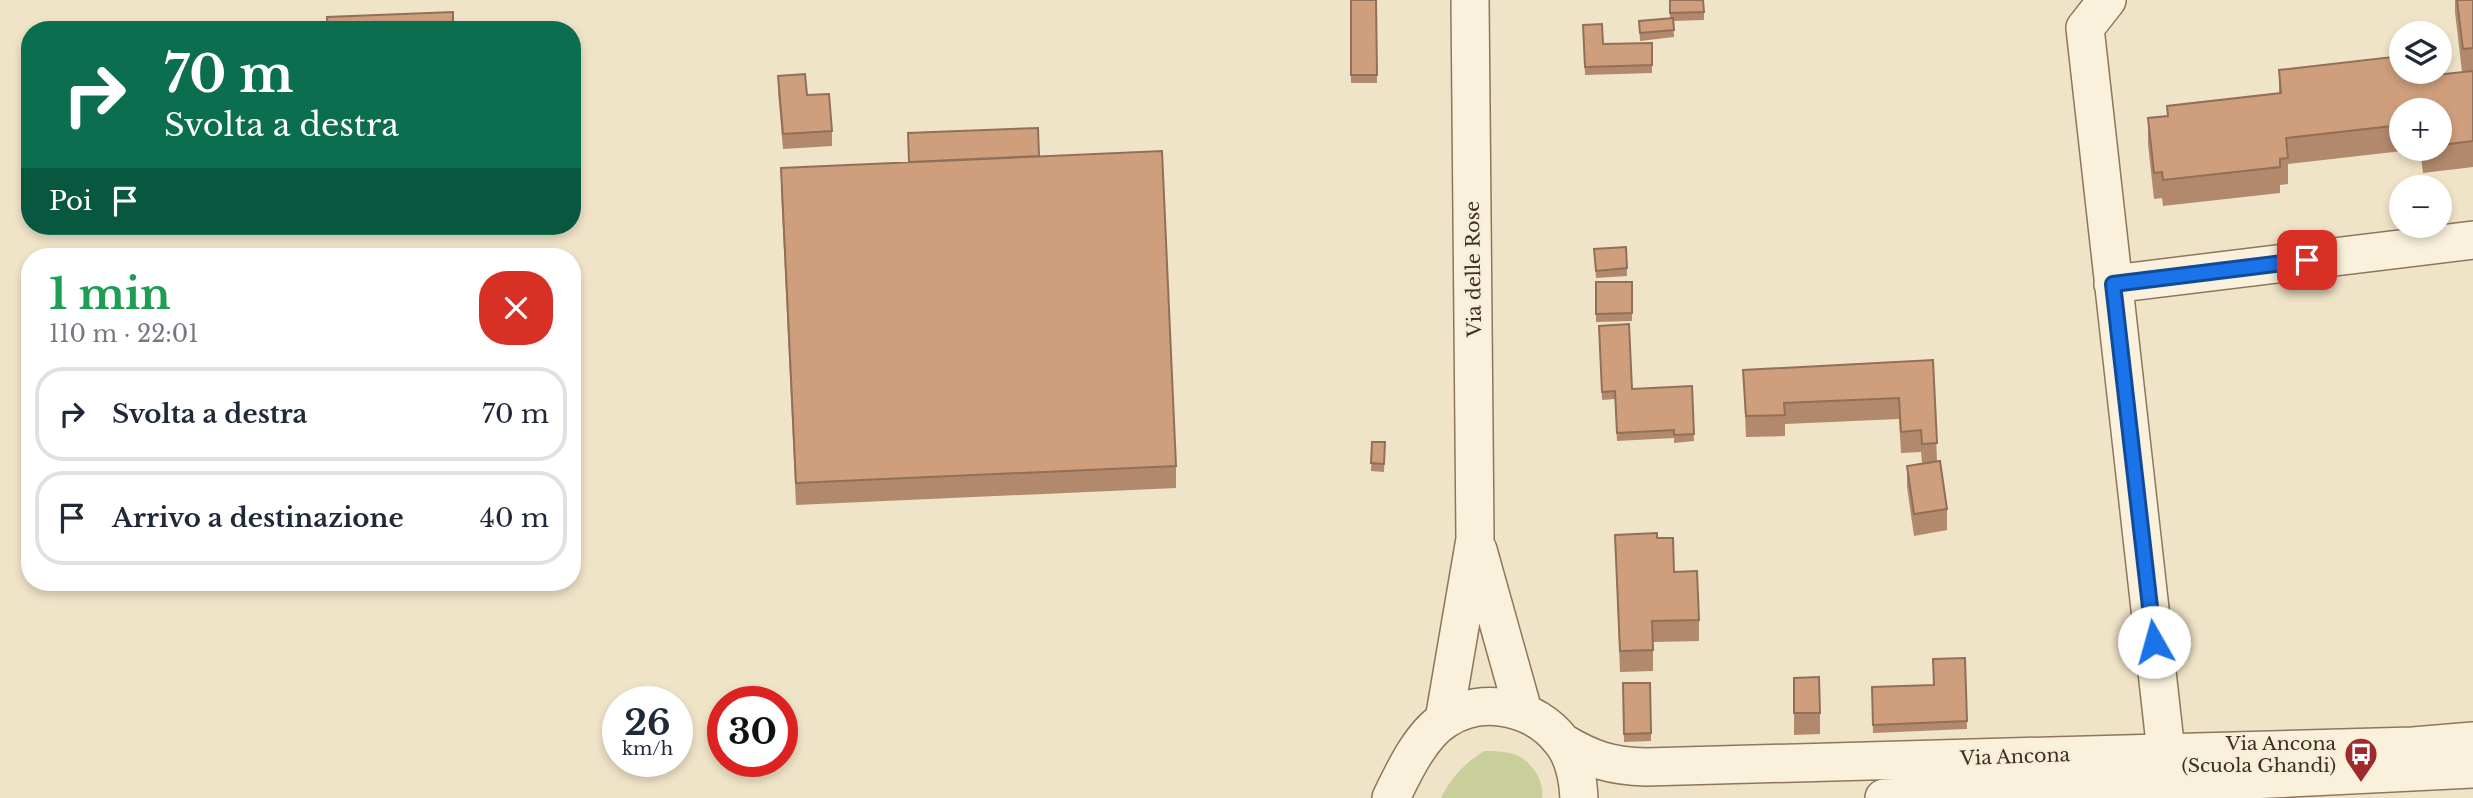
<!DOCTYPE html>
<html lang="it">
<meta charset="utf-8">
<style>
:root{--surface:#fff;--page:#f6f6f7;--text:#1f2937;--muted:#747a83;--line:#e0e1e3}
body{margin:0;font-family:"Libre Baskerville",serif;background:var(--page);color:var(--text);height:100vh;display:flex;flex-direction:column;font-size:26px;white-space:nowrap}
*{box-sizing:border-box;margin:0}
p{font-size:23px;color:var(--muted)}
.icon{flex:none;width:38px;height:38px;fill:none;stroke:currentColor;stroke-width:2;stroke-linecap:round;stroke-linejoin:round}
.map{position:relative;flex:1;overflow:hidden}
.details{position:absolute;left:21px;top:248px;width:560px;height:343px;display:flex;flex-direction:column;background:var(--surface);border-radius:28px;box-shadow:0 4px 10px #0003}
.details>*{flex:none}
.top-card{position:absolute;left:21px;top:21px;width:560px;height:214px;border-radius:28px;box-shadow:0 4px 10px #0003;background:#0b6e4f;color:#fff;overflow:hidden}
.tools{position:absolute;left:2389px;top:21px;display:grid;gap:14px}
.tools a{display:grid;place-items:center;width:63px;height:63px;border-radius:50%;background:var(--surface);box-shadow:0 4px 10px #0003;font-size:35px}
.speed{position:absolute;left:602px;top:686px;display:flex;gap:14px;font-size:35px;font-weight:700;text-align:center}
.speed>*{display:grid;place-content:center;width:91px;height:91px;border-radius:50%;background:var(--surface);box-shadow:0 4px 10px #0003;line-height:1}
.speed small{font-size:18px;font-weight:400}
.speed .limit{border:10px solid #d22;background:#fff;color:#111}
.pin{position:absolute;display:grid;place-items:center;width:60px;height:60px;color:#fff;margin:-30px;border-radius:14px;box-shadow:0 4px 10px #0006}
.me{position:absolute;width:77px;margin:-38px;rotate:353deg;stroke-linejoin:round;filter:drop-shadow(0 0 5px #0008)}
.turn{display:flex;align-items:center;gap:24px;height:147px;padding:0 28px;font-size:32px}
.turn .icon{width:91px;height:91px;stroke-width:2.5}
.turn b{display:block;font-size:49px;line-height:60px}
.then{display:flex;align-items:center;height:66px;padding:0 28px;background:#0003;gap:14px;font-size:26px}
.round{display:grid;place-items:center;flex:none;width:74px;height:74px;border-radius:28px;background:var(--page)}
.headline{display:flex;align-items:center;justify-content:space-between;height:119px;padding:0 28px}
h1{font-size:42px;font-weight:700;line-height:52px;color:#1e9e55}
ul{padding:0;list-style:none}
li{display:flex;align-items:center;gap:21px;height:94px;margin:0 14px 10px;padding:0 14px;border:4px solid var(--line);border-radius:28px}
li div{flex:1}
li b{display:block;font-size:26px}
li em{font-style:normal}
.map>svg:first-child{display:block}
</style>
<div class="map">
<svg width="2473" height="798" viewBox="0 0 2473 798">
<rect width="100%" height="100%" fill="#f0e4c8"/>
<path fill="#c9cf9b" d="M1484 751C1494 751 1504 751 1513 754 1530 759 1545 780 1542 798H1441C1452 776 1464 764 1484 751Z"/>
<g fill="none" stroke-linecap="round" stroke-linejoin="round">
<defs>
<path id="minor" d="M2107 0 2085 28 2166 752
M2113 284 2473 240
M1478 550 1523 711
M1444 720 1475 539 1470 0
M1562 742C1592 760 1611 766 1646 767L2413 746 2473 741
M1391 798C1403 773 1421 734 1446 719 1484 695 1536 707 1562 742 1574 757 1578 779 1579 798
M1884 798 2473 769"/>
</defs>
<use href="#minor" stroke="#8d765c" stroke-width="40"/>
<use href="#minor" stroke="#faf1dc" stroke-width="37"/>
</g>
<path fill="#b2896c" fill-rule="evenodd" d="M1350 0H1376L1377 83H1351Z
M1669 0 1704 12V20L1673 21 1674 37 1640 41 1639 21 1670 18Z
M2455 0H2473V167L2423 173 2420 149 2288 164V184L2280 185V193L2163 206 2162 198 2154 199 2148 144V118L2167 116V106L2279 94V70L2416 77 2462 72 2455 12ZM2401 110H2440V149H2401Z
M1583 25 1603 44 1652 43V73L1585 75Z
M778 76 807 95 832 131V146L783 149 778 91Z
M1039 156 1176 466V488L796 505 781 189V168Z
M1626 247 1627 276 1596 278 1594 249Z
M1596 282H1632V321L1596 322Z
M1599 326 1632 389 1692 386 1694 441 1674 443V438L1617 441 1615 399 1602 400Z
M1933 360 1937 461 1947 509V530L1914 536 1907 487V466L1922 463 1921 452 1901 453 1899 419 1785 424V436L1746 437 1743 370Z
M1372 442H1385L1384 472 1371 471Z
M1615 535 1657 538 1699 620V641L1653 642V671L1620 672Z
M1965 658 1967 729 1873 733 1872 687 1934 685Z
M1794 678 1820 713V734L1794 735Z
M1623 683 1651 733V741L1624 742Z"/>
<path fill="#cf9f7d" stroke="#916f58" stroke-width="2" d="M1351 0H1376L1377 75H1351Z
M1670 0H1703L1704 12 1670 13Z
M2457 0H2473V48L2463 49Z
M453 12V30H328L327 17Z
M1673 18 1674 30 1640 33 1639 21Z
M1602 24 1603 44 1652 43V65L1585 67 1583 25Z
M2401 56V72H2416V77L2473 71V141L2440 145V110H2401V125L2286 138 2288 158 2280 159V167L2163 180 2162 172 2154 173 2148 118 2168 116 2167 106 2281 93 2279 70Z
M805 74 807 95 829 94 832 131 783 134 778 76Z
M1038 128 1039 156 909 162 908 133Z
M1162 151 1176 466 796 483 781 168Z
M1626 247 1627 268 1596 271 1594 249Z
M1596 282H1632V313L1596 314Z
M1629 324 1632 389 1692 386 1694 434 1674 435V430L1617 433 1615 391 1602 392 1599 326Z
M1933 360 1937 443 1922 444 1921 430 1901 432 1899 398 1784 403 1785 415 1746 416 1743 370Z
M1372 442H1385L1384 464 1371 463Z
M1940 461 1947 509 1914 514 1907 466Z
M1657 533V538H1673L1674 572 1697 571 1699 620 1652 621 1653 650 1620 651 1615 535Z
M1965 658 1967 721 1873 725 1872 687 1934 685 1933 659Z
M1819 677 1820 713H1794V678Z
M1623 683H1650L1651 733 1624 734Z"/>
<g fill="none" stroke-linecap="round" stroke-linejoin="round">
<defs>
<path id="route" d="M2154 642 2113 284 2307 260"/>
</defs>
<use href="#route" stroke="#114b97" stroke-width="18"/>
<use href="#route" stroke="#1a73e8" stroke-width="12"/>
</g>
<defs>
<symbol id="bus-pin" viewBox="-11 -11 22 30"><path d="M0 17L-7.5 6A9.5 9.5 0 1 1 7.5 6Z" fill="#9e2a2b" stroke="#f7eed8"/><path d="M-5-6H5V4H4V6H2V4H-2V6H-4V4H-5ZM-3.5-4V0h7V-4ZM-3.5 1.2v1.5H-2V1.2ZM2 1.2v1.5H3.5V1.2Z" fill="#fff"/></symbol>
</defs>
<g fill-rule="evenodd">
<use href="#bus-pin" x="2342" y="735" width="38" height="52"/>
</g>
<g text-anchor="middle" stroke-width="5" stroke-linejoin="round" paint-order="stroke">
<g font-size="19" fill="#3d2e20" stroke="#f7eed8">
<text transform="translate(1473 269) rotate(-91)" y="7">Via delle Rose</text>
<text transform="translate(2015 756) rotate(-2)" y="7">Via Ancona</text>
</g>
<g font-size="19" fill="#3d2e20" stroke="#f7eed8" text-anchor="end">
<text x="2336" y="750">Via Ancona<tspan x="2336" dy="22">(Scuola Ghandi)</tspan></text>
</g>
</g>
</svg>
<div class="tools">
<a><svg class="icon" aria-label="layers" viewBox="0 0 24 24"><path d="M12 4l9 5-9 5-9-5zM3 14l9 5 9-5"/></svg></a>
<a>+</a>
<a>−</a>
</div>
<div class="speed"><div>26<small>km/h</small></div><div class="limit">30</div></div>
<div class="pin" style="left:2307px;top:260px;background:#d93025"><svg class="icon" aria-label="arrive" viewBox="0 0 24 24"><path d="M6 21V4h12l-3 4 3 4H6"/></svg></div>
<svg class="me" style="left:2154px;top:642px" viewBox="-20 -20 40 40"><circle r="19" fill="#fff"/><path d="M0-13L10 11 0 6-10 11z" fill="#1a73e8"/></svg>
<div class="top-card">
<div class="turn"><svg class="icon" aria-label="right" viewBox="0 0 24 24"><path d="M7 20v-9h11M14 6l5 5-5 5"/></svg><div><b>70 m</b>Svolta a destra</div></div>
<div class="then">Poi<svg class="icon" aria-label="arrive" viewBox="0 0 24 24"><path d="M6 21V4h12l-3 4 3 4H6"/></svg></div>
</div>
<section class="details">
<div class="headline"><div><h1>1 min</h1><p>110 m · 22:01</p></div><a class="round" style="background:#d93025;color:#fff"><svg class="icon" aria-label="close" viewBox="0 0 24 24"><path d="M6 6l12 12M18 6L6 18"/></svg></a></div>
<ul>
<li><svg class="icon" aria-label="right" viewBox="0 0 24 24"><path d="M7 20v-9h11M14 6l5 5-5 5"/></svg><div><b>Svolta a destra</b></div><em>70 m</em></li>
<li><svg class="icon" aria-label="arrive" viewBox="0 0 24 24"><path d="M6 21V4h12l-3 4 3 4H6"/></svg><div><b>Arrivo a destinazione</b></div><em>40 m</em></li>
</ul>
</section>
</div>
